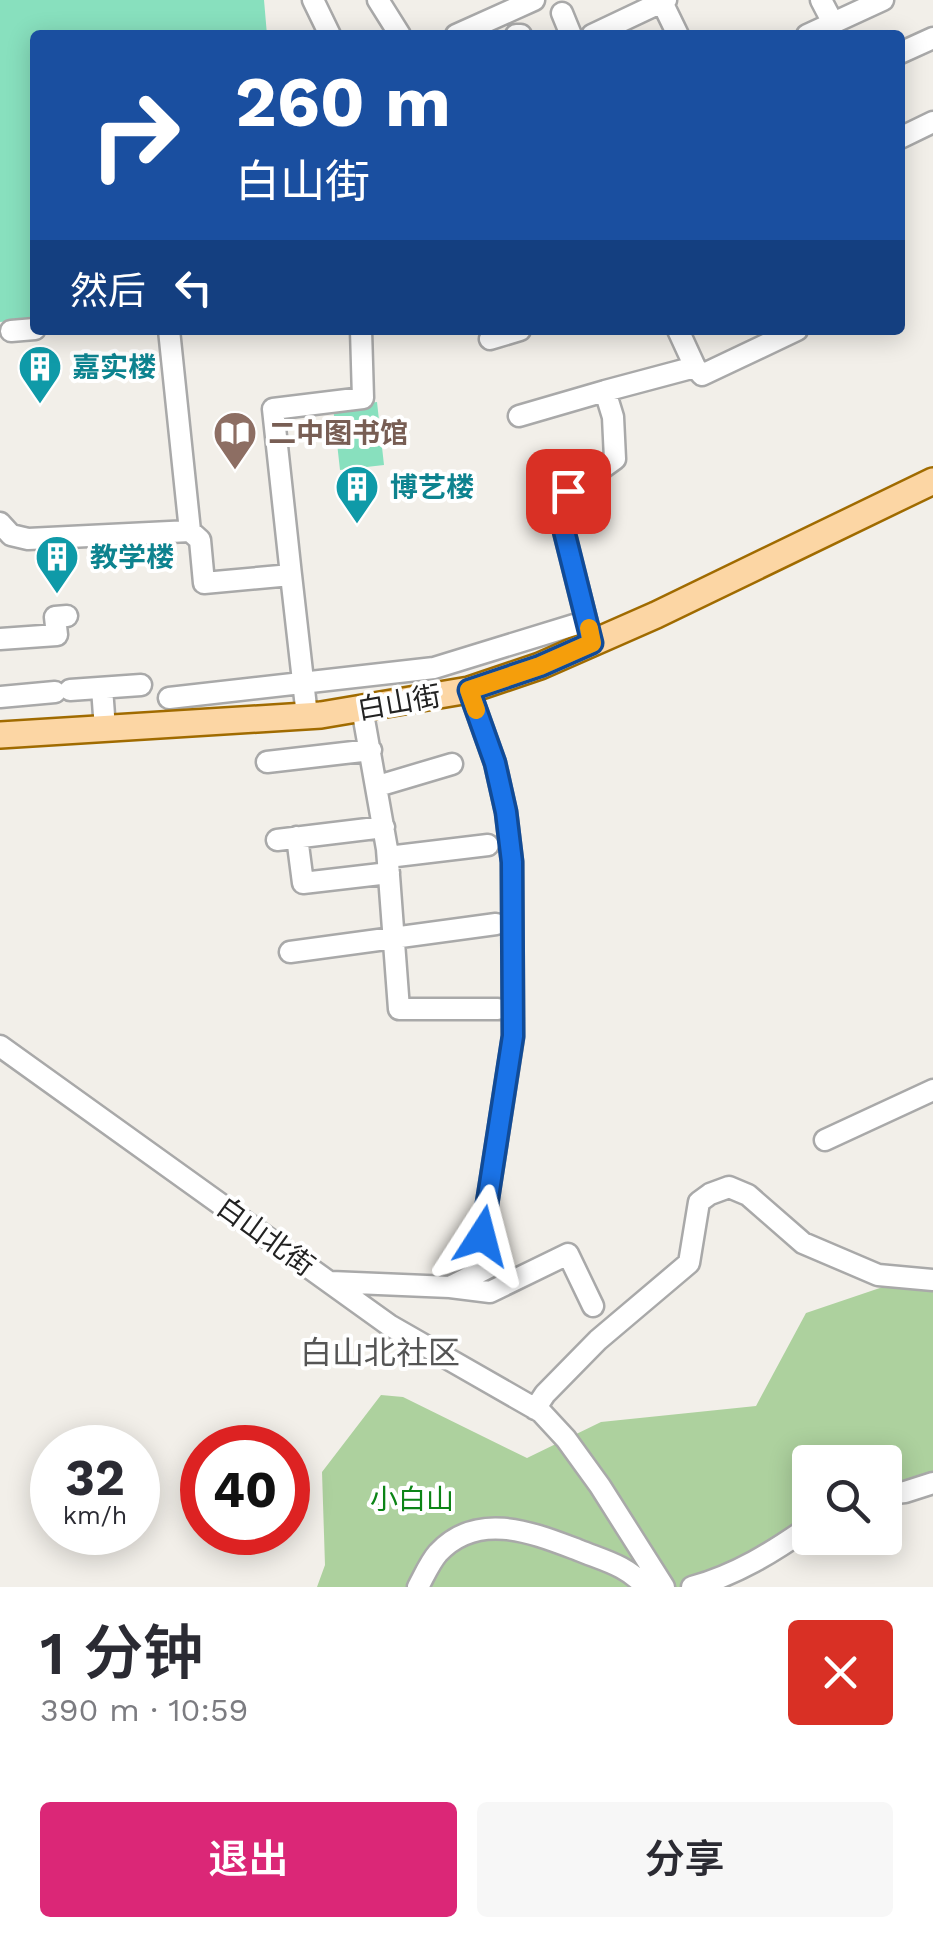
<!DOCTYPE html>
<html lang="zh">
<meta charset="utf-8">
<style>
:root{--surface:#fff;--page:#f7f7f7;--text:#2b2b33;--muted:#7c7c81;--accent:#db2777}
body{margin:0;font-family:"Work Sans","Noto Sans SC",sans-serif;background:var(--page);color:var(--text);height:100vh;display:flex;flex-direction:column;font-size:38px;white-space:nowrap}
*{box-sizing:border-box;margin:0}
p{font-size:32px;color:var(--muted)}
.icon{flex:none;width:55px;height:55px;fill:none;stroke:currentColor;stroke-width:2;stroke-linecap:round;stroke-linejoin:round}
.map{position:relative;height:1587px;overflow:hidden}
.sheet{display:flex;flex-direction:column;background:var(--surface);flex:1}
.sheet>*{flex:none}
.guide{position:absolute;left:30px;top:30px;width:875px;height:305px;border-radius:10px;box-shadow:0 5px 25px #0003;background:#1a4fa0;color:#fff;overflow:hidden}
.tools{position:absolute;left:792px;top:1445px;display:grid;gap:20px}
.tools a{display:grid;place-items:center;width:110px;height:110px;border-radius:10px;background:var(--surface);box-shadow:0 5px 25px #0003;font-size:50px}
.speed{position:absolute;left:30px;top:1425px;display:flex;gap:20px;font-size:50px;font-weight:700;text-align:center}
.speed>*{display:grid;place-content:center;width:130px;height:130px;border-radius:50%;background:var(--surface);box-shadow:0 5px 25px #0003;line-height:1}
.speed small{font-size:25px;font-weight:400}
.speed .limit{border:15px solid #d22;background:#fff;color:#111}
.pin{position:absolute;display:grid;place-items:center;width:85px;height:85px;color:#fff;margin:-42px;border-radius:20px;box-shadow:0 5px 15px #0006}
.me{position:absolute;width:110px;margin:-55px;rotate:9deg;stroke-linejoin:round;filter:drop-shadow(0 0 8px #0008)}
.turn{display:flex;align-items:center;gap:35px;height:210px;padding:0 40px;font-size:45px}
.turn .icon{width:130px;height:130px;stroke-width:2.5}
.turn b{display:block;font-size:70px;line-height:85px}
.then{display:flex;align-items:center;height:95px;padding:0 40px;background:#0003;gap:20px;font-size:38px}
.round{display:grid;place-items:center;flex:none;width:105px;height:105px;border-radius:10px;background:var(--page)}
.headline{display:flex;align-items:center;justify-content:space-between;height:170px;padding:0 40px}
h1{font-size:60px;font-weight:600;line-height:75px}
.cta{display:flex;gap:20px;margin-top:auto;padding:20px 40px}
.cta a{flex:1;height:115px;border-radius:10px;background:var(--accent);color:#fff;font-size:40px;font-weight:600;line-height:115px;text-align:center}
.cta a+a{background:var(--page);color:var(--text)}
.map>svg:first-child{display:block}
</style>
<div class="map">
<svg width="933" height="1587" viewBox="0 0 933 1587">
<rect width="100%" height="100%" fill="#f2efe9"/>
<path fill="#add19e" d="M933 1270V1475L885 1497V1462H810V1531L695 1587H317L325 1565 322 1472 381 1395 403 1397 527 1458 601 1422 756 1406 806 1313Z"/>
<path fill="#88e0be" d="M0 0H264L267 35H35V319L0 322Z
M377 402 384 465 340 470 333 407Z"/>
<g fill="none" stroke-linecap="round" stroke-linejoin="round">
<defs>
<path id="minor" d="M313 0 330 35
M378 0 400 35
M661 0 678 35
M821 0 833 23
M562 13 571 35
M456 35 534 0
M516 35H521
M592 35 666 0
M807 35 883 0
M900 53 933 38
M900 138 933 122
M11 331 35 329
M490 339 520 330
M695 367 702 375 797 330
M519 416 605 391
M0 523 11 535 28 539 190 531 169 330
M190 531 200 540 204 583 291 575 273 409 363 398 361 330
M291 575 307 716
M0 639 57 635 55 617 67 616
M592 643 559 511 561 498 615 459 613 417 605 391 695 367 678 330
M102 688 105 729
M70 690 141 685
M0 697 55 692
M169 698 434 668 574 625
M362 708 387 849 399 1009H498
M267 762 371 750
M378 786 452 764
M297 837 303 883 389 873
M277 840 384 827
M388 857 488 845
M290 952 496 924
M0 1046 389 1325 541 1412 566 1439 600 1486 664 1587
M825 1140 933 1090
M331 1282 450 1287 495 1264 482 1236 513 1037 512 862 506 812 495 763 469 690
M450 1287 490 1292 568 1254 593 1306
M535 1409 545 1394 598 1340 689 1263 699 1202 710 1194 729 1187 748 1195 803 1243 878 1275 933 1280
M885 1494 905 1492 933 1483
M418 1587C424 1576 430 1562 438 1553 478 1510 533 1533 578 1550 605 1561 626 1565 646 1587
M692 1587C736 1575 773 1552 810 1526"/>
<path id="major" d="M0 735 321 715 469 690 540 666 656 615 933 481"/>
</defs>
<use href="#minor" stroke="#a9a9a9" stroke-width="25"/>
<use href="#major" stroke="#a06b00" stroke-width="30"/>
<use href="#minor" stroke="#fff" stroke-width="20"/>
<use href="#major" stroke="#fcd6a4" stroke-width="25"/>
</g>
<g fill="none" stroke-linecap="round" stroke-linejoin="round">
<defs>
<path id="route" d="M482 1236 513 1036 512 862 506 812 495 763 469 690 540 666 592 643 559 511 561 498 568 491"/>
</defs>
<use href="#route" stroke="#114b97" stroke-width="25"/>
<use href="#route" stroke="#1a73e8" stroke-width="18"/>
<path stroke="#f59e0b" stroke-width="18" d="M476 710 469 690 540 666 592 643 589 628"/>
</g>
<defs>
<symbol id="building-pin" viewBox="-11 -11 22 30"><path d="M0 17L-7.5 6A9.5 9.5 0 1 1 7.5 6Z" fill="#0f9aa8" stroke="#fff"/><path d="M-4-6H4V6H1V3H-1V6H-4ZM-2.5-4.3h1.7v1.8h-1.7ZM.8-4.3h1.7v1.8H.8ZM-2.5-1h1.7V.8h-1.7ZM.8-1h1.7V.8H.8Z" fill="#fff"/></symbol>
<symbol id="library-pin" viewBox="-11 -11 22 30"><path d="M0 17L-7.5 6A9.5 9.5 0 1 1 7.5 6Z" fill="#8d6e63" stroke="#fff"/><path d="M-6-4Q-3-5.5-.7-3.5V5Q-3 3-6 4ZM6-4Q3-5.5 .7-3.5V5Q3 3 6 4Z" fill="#fff"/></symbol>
</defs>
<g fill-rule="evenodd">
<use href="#building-pin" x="15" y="342" width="50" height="68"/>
<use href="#library-pin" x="210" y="408" width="50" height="68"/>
<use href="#building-pin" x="332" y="462" width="50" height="68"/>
<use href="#building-pin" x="32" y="532" width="50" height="68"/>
</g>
<g text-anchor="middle" stroke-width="8" stroke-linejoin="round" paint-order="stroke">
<g font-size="28" font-weight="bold" fill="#0d838f" stroke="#fff" text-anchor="start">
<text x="72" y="377">嘉实楼</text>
<text x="390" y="497">博艺楼</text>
<text x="90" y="567">教学楼</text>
</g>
<g font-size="28" font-weight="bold" fill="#785e54" stroke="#fff" text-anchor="start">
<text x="268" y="443">二中图书馆</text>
</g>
<g font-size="28" fill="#222" stroke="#fff">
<text transform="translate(399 702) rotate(-10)" y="10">白山街</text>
<text transform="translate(266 1236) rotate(36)" y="10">白山北街</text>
</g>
<g font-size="28" fill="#0c8416" stroke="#fff">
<text x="412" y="1509">小白山</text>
</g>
<g font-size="32" fill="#555" stroke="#fff">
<text x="380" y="1364">白山北社区</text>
</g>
</g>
</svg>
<div class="tools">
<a><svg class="icon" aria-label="search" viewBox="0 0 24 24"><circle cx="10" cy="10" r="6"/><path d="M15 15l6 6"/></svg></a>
</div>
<div class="speed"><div>32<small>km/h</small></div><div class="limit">40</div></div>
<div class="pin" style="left:568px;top:491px;background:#d93025"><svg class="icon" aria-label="arrive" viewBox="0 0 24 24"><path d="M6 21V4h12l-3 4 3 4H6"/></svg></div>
<svg class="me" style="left:482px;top:1236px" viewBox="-20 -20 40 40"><path d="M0-17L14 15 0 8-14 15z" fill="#1a73e8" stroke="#fff" stroke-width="4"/></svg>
<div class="guide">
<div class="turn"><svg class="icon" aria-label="right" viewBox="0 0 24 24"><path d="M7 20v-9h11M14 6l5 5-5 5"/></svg><div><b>260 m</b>白山街</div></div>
<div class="then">然后<svg class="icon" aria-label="left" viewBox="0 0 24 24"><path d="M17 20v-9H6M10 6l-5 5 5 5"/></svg></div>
</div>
</div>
<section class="sheet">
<div class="headline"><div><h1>1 分钟</h1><p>390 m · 10:59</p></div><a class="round" style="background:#d93025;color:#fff"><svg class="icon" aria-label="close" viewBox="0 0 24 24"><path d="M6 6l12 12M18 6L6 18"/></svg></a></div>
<div class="cta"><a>退出</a><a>分享</a></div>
</section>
